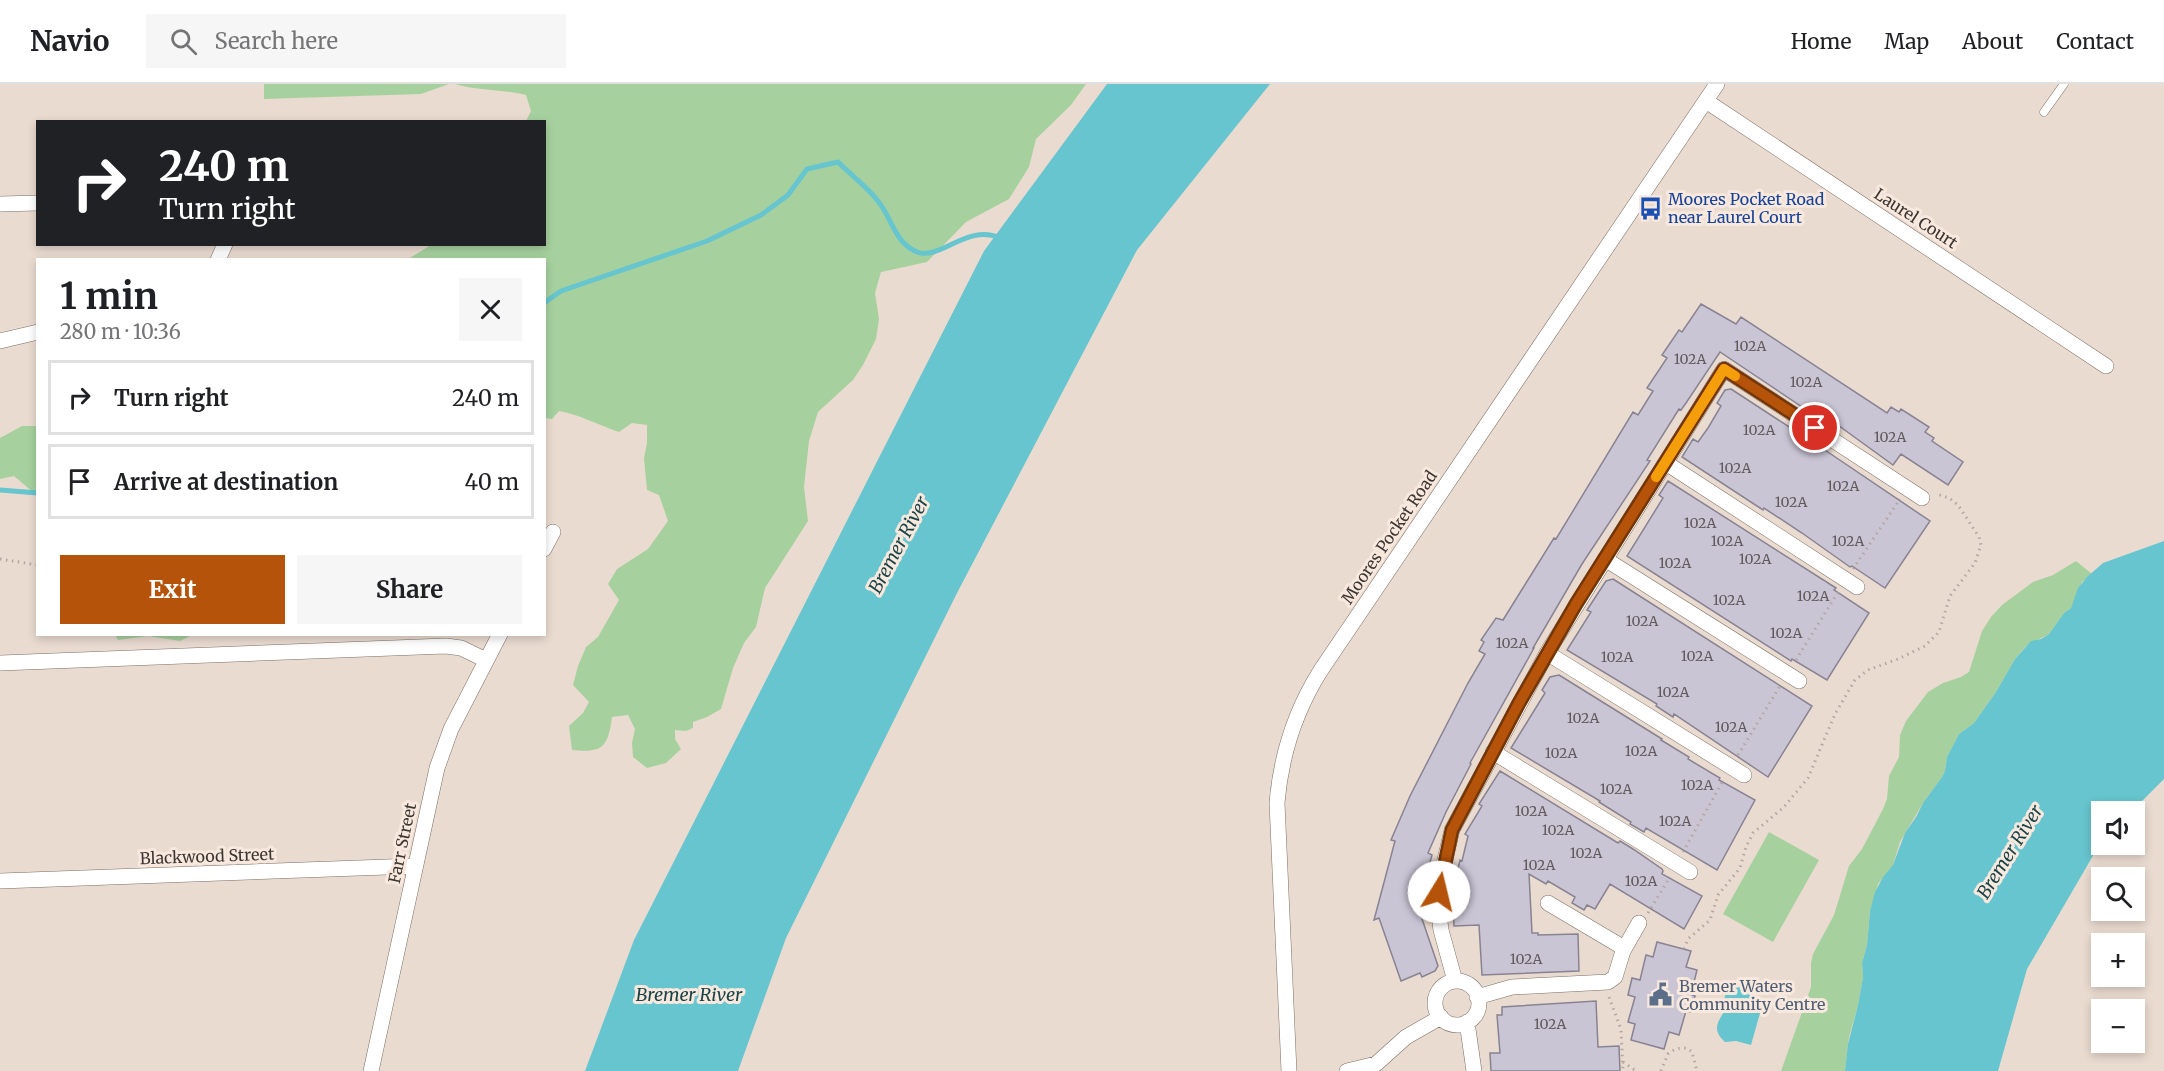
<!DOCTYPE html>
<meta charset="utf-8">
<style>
:root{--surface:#fff;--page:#f6f6f6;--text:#202124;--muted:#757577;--line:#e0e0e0;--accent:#b45309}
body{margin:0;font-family:Merriweather,serif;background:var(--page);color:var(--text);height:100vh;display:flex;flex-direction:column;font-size:22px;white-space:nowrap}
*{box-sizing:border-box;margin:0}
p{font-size:20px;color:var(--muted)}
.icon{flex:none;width:33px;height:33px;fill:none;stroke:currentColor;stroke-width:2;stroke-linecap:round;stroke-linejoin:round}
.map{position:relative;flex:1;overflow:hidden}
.side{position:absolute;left:36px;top:174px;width:510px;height:378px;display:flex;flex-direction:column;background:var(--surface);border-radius:0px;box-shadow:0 3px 9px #0003}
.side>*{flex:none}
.top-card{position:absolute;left:36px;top:36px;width:510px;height:126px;border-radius:0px;box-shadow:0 3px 9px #0003;background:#202124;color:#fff;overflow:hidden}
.buttons{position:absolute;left:2091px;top:717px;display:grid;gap:12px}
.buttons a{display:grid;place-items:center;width:54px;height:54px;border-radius:0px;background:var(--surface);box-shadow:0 3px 9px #0003;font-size:30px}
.pin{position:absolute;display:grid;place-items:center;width:51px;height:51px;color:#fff;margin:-26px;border:3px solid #fff;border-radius:50%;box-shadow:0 2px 6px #0007}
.me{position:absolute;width:66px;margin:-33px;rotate:9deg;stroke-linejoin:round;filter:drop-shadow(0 0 4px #0008)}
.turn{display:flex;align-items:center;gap:21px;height:126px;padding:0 24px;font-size:27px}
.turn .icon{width:78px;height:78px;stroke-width:2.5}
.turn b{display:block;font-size:42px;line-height:51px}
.round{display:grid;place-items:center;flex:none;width:63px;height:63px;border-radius:0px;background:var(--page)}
.headline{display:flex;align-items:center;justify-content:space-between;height:102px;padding:0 24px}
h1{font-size:36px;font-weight:700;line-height:45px}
.action{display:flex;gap:12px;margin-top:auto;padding:12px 24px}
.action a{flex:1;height:69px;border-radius:0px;background:var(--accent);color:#fff;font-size:24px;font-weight:700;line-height:69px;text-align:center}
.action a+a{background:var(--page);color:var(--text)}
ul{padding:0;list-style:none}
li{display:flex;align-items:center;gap:18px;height:75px;margin:0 12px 9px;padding:0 12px;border:3px solid var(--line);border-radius:0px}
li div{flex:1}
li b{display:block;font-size:22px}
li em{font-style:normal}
header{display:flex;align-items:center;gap:36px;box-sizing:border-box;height:84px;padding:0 30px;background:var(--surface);border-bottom:2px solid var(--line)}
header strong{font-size:28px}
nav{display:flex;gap:33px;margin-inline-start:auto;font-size:21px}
.search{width:420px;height:54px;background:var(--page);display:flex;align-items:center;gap:15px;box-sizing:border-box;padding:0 21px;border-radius:0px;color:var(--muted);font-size:22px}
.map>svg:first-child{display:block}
</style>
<header>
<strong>Navio</strong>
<div class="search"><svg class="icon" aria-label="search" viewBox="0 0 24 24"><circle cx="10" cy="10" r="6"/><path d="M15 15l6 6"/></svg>Search here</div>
<nav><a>Home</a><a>Map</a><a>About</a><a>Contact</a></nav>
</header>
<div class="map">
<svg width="2164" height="987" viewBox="0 0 2164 987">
<rect width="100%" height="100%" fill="#eadbd0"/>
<path fill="#a6d19e" d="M264 0H449L421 10 264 15Z
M455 0H1086L1071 21 1036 55 1029 83 1009 115 966 138 927 178 881 188 875 209 879 235 876 255 863 281 853 296 818 328 809 357 804 403 808 437 765 504 756 543 744 559 733 584 721 625 707 633 693 638V644L686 647 675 646V655L681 665 666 679 647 684 633 673 632 659 635 645 628 631 612 633C608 664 602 669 572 666L569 642 583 629 589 618 573 601 578 582 586 563 598 553 619 516 608 500 617 485 648 465 668 437 659 411 647 406 644 374 647 359V341L632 339 619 348C598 341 581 331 559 327L552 335 545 334 544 176 408 175 431 161 544 160V38L526 37 531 27 526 11C502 5 478 7 455 0Z
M22 342H37V409H34L14 392 0 395V354Z
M2076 477 2092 490 2082 498 2071 524 2064 529 2049 550 2026 562 2015 575 1996 608 1974 639 1959 650 1947 673 1945 687 1942 693 1923 719 1900 758 1893 781 1878 800 1870 827 1867 861 1862 879 1863 893 1858 921 1849 953 1845 987H1781L1811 903V879L1813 870 1834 831 1849 782 1862 765 1883 725 1887 715 1889 692 1899 673 1900 651 1906 637 1928 608 1943 599 1961 593 1969 588 1982 547 1991 533 2002 521 2033 498 2053 491Z
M115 551H192L180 557 148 552 118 556Z
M1769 748 1819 776 1773 858 1723 830Z"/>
<path fill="#66c5ce" d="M1107 0H1270L1137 166 957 509 786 854 738 987H585L634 856 984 167Z
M2164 457V695L2132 727 2102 728 2101 758 2027 885 1998 987H1845L1848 960 1858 921 1863 893 1862 879 1867 861 1870 827 1875 808 1883 793 1893 781 1905 749 1916 733 1923 719 1942 693 1945 687 1947 673 1959 650 1974 639 1996 608 2015 575 2031 557 2041 555 2049 550 2064 529 2071 524 2078 504 2087 493 2103 479Z
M1740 903 1749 910 1764 915 1751 961 1736 957 1725 958C1713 947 1716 940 1724 928 1726 914 1720 905 1740 903Z"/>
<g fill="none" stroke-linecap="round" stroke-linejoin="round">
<path stroke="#66c5ce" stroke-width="5" d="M544 219 561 207 707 157 761 131 788 111 807 85 838 78C851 91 867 103 878 117 892 134 894 158 917 168 939 177 968 139 1000 154
M0 406 38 409"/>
</g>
<path fill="#cac5d5" stroke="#888392" stroke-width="1.5" d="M1701 220 1736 240 1741 233 1887 329 1891 323 1899 328 1901 325 1929 343 1925 348 1934 354 1932 357 1963 378 1948 401 1901 370 1893 381 1835 339 1832 343 1720 268 1686 319 1681 326 1679 325 1647 376 1650 377 1582 480 1533 564H1534L1470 679 1471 680 1446 728 1428 769 1432 771 1418 823 1438 882 1435 887 1422 893 1420 889 1401 897 1379 834 1374 836 1395 757 1391 756 1410 712 1468 599 1485 570 1479 567 1484 558 1481 556 1496 534 1503 536 1554 454 1556 455 1633 328 1638 331 1653 307 1647 304 1667 274 1662 271 1679 246 1682 248Z
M1731 305 1803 352 1805 349 1821 360 1819 362 1930 437 1885 504 1852 482 1850 483 1802 449 1764 424 1763 426 1682 373 1693 355 1698 358 1708 344 1721 322 1717 319 1725 306Z
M1668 397 1836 504 1834 506 1869 529 1827 596 1792 575 1791 577 1627 472 1663 414 1659 411Z
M1613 495 1812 622 1768 693 1674 630 1673 633 1656 622 1657 620 1567 566 1591 528 1587 526 1606 497Z
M1559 591 1662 655 1661 656 1689 673 1688 675 1720 694 1719 696 1755 716 1717 786 1646 744 1644 748 1630 740 1631 738 1599 718 1600 717 1511 664 1545 609 1542 606 1550 593Z
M1500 687 1618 759 1620 757 1633 765 1662 785 1663 787 1662 790 1702 812 1684 845 1610 800 1595 825 1587 821 1584 826 1572 819 1575 813 1548 797 1546 800 1529 790 1532 849H1538V851L1578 850 1579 887 1482 891 1479 841 1454 842 1453 821H1458L1457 797H1455L1460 776 1462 777 1468 752 1465 750 1482 722 1479 720Z
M1657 858 1691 867 1686 883 1697 886 1691 910 1695 912 1691 928 1686 927 1679 951 1669 948 1664 965 1631 956 1635 940 1628 938 1635 913 1628 911 1632 894 1640 896 1646 871 1653 873Z
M1596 917 1598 963 1619 962 1620 987H1491L1490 969H1500L1497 931H1502V923Z"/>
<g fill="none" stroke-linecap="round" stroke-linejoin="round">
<defs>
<path id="lane" d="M2044 28 2064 0"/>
<path id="street" d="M1706 17 2106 282
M0 120 38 119
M218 176 225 160
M0 257 38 248
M1666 379 1857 503
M544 465 553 448
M1605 475 1799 597
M1547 569 1744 691
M0 579 446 562 461 564 486 576
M1493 668 1690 788
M0 797 415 782
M1548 819 1624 864
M1455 897 1441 846 1438 823 1440 797 1452 746 1547 569 1724 285 1922 414
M1435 919a22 22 0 1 1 44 0a22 22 0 1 1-44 0Z
M1477 913 1512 903 1608 898 1615 893 1623 867 1639 839
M1467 938 1474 987
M371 987 437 684 451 645 500 550
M1289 987 1277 719C1281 671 1295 627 1321 586L1717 0
M1347 987 1376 980 1406 953 1441 933"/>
</defs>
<use href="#lane" stroke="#7c6f65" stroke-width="9"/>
<use href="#street" stroke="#7c6f65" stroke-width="16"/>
<path stroke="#b4a79f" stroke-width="3" stroke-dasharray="1.5 4.5" stroke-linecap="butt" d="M0 475 38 481
M1853 485 1900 415
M1796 576 1838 508
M1738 671 1780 602
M1683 768 1724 695
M1648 829 1670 793
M1684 865 1688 855 1710 836 1718 811 1740 784 1746 763 1753 749 1784 723 1808 694 1835 630 1855 596 1868 586 1898 575 1925 562 1939 548 1950 512 1975 479 1981 461 1979 453 1958 421 1949 414 1937 410
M1609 913 1621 945 1623 987
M1623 978 1636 987
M1661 987 1668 970C1675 964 1685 961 1692 968L1697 987"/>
<use href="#lane" stroke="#fff" stroke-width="8"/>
<use href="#street" stroke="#fff" stroke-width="15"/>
</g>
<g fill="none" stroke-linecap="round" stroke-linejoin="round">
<defs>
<path id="route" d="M1439 808 1452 746 1519 619 1576 520 1724 285 1815 344"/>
</defs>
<use href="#route" stroke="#753606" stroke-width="15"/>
<use href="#route" stroke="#b45309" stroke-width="10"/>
<path stroke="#f59e0b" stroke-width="10" d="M1656 393 1724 285 1735 292"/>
</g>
<defs>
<symbol id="bus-bare" viewBox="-9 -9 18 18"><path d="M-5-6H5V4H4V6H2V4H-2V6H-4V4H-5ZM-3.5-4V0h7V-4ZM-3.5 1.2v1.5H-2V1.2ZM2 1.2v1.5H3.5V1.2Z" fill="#1a4fb4" stroke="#f8e8dd" stroke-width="2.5" paint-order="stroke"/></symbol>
<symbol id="civic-bare" viewBox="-9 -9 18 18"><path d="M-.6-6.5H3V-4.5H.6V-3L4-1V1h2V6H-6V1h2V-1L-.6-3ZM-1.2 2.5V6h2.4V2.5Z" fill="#5c6f8a" stroke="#f8e8dd" stroke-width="2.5" paint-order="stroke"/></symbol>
</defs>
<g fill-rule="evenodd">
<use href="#bus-bare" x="1634" y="108" width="33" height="33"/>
<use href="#civic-bare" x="1644" y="894" width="33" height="33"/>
</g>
<g text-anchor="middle" stroke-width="6" stroke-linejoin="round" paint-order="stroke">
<g font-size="14" fill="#605a5c">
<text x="1750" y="267">102A</text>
<text x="1690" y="280">102A</text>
<text x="1806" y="303">102A</text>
<text x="1759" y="351">102A</text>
<text x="1890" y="358">102A</text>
<text x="1735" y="389">102A</text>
<text x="1843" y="407">102A</text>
<text x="1791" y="423">102A</text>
<text x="1700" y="444">102A</text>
<text x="1727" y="462">102A</text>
<text x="1848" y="462">102A</text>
<text x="1755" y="480">102A</text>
<text x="1675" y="484">102A</text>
<text x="1813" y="517">102A</text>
<text x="1729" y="521">102A</text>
<text x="1642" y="542">102A</text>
<text x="1786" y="554">102A</text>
<text x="1512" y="564">102A</text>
<text x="1697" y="577">102A</text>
<text x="1617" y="578">102A</text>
<text x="1673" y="613">102A</text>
<text x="1583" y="639">102A</text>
<text x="1731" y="648">102A</text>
<text x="1641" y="672">102A</text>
<text x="1561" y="674">102A</text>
<text x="1697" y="706">102A</text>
<text x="1616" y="710">102A</text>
<text x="1531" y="732">102A</text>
<text x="1675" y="742">102A</text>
<text x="1558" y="751">102A</text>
<text x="1586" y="774">102A</text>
<text x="1539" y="786">102A</text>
<text x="1641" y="802">102A</text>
<text x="1526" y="880">102A</text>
<text x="1550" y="945">102A</text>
</g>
<g font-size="16" fill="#164399" stroke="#f8e8dd" text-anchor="start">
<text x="1668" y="121">Moores Pocket Road<tspan x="1668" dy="18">near Laurel Court</tspan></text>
</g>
<g font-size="16" fill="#3d3733" stroke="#f8e8dd">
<text transform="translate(1916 134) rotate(33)" y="6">Laurel Court</text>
<text transform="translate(1389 453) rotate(-56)" y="6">Moores Pocket Road</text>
<text transform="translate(402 759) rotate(-78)" y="6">Farr Street</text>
<text transform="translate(207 772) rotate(-2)" y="6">Blackwood Street</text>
</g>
<g font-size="16" fill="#4e5e75" stroke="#f8e8dd" text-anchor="start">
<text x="1679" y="908">Bremer Waters<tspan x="1679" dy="18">Community Centre</tspan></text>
</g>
<g font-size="18" font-style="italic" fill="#184448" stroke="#f8e8dd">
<text transform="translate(899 461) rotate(-62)" y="6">Bremer River</text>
<text transform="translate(2010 768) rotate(-58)" y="6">Bremer River</text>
<text x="689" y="917">Bremer River</text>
</g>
</g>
</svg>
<div class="buttons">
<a><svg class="icon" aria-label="sound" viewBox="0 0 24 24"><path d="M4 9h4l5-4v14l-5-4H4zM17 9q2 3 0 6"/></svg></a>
<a><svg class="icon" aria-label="search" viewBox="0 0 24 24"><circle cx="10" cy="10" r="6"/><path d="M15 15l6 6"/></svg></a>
<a>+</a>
<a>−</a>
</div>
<div class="pin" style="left:1815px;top:344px;background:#d93025"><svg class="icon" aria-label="arrive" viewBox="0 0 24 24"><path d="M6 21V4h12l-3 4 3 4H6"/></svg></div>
<svg class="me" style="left:1439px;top:808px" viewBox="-20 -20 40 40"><circle r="19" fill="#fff"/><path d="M0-13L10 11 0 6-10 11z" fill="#b45309"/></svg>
<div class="top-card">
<div class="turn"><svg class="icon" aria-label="right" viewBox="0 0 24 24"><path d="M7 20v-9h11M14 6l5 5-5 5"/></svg><div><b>240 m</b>Turn right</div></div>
</div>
<section class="side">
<div class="headline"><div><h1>1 min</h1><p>280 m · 10:36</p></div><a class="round"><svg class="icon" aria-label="close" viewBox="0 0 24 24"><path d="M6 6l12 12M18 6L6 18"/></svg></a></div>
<ul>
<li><svg class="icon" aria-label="right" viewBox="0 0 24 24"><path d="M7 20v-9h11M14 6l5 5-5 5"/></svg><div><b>Turn right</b></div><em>240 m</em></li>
<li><svg class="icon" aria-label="arrive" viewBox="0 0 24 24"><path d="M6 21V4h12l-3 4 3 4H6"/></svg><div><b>Arrive at destination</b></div><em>40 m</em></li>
</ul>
<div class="action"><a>Exit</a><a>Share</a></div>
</section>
</div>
